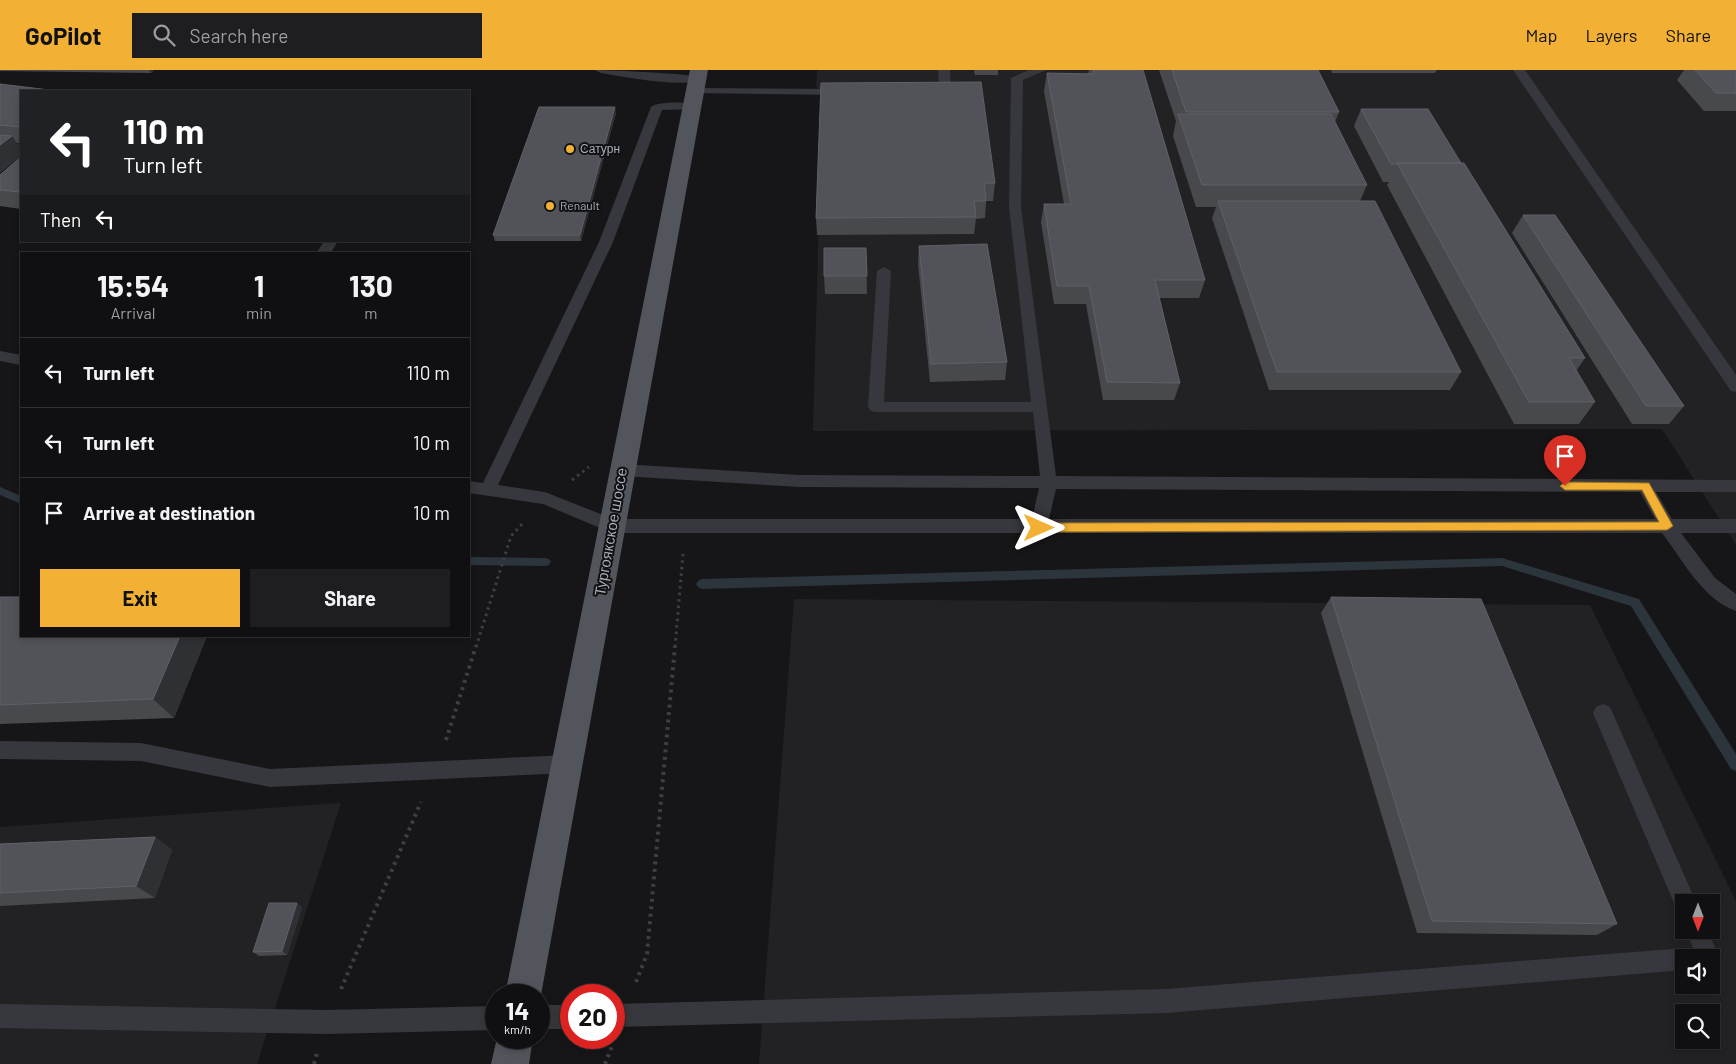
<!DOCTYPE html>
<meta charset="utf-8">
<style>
:root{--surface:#101012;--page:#1e1e20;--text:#f1f3f6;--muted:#9c9d9f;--line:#303032;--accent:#f2b134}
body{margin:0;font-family:Barlow,sans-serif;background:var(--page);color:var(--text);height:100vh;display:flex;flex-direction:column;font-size:19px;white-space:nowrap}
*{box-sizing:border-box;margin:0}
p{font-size:16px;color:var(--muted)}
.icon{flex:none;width:28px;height:28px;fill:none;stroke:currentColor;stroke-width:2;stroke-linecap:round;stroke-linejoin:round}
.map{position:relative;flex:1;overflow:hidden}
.side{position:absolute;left:20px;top:182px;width:450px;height:385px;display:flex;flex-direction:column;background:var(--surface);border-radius:0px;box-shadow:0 2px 8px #0003,0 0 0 1px var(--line)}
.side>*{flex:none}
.top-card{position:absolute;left:20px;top:20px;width:450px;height:152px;border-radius:0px;box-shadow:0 2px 8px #0003,0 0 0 1px var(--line);background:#202124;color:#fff;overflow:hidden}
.needle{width:32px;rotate:180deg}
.fabs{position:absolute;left:1675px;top:824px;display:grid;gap:10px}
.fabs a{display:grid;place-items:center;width:45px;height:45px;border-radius:0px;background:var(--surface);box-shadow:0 2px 8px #0003,0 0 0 1px var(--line);font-size:25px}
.speed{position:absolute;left:485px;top:914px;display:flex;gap:10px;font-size:25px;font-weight:700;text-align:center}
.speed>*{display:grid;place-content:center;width:65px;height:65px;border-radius:50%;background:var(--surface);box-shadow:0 2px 8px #0003,0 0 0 1px var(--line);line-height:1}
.speed small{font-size:12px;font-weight:400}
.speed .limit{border:8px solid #d22;background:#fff;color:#111}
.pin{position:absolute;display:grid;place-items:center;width:42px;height:42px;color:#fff;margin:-51px -21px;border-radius:50% 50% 50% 0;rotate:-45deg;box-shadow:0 0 5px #0007}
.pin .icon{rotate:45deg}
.me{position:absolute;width:55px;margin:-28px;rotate:90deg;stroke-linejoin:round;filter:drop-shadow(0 0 4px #0008)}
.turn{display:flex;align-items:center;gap:18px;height:105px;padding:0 20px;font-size:22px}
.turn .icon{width:65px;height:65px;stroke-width:2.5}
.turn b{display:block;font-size:35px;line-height:42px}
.then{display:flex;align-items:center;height:48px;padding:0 20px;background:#0003;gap:10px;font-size:19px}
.eta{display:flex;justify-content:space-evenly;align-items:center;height:85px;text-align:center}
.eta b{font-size:30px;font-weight:700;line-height:35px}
.action{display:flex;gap:10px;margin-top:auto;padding:10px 20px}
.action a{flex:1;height:58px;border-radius:0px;background:var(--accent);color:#111;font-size:20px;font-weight:700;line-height:58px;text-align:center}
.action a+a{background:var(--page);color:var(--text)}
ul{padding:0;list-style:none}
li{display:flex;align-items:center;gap:15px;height:70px;padding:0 20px;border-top:1px solid var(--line)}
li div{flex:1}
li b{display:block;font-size:19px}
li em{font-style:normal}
header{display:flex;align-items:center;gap:30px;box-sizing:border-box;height:70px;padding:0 25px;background:var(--accent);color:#111}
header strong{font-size:24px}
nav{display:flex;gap:28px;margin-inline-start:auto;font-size:18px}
.search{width:350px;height:45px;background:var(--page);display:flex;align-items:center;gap:12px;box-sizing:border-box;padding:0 18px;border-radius:0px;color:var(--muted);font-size:19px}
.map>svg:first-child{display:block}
</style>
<header>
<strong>GoPilot</strong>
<div class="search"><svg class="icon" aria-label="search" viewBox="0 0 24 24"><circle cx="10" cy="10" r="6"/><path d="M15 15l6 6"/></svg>Search here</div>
<nav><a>Map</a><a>Layers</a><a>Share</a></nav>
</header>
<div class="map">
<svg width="1736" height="994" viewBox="0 0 1736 994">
<rect width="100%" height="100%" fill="#161618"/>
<path fill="#222225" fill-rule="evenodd" d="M817 0H1736V475L1662 359 813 361 822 30 816 15Z
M794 529 1590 535 1736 831V994H759ZM1684 832H1711V860H1684ZM1684 888H1711V915H1684ZM1684 942H1711V970H1684Z
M341 733 257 994H0V757Z"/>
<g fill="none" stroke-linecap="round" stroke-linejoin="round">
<path fill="#2c353c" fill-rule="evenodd" d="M0 417 21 426V434L0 425Z
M469 487 545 488 549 489 551 492 549 495 545 496 469 495Z
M1502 488 1639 529 1736 684V701L1731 699 1631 536 1502 496 702 519 698 517 696 514 698 511 702 509Z"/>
<path stroke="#3d3f44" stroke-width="3" stroke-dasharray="2.5 4" stroke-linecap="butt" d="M572 410 589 397
M476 577 511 466 524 452
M675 577 683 484"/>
<path stroke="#3d3f44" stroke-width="4" stroke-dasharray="3 4.5" stroke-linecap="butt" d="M446 670 476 576
M636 912 647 884 675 576
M341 919 421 732
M314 994 317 983
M605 994 612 976"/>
<path fill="#37383d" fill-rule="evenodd" d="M595 0C609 0 698 4 703 8 691 20 619 6 601 3Z
M938 0H950L951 22 945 25 926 24V20L939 19Z
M1029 0H1046L1023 10 1021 137 1056 406 1736 410V422H1656L1672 449H1736V463H1681L1715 508 1736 524V541C1703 530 1682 489 1662 463H1045L1039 465 1033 463H612L543 434 469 423V411L483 413 599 172 651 37C657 31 692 31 698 37L696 39 662 40 613 172 498 415 545 422 613 449H1032L1039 418 800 417 622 406 616 404 614 400 616 396 622 394 800 405 1040 406 1033 342H876L871 341 868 337 877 201 884 197 891 201 884 332H1031L1009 137 1011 8ZM1056 419 1640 422 1655 449H1049Z
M1513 0H1525L1736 305V322L1731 321Z
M695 18 844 19 850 22 844 25 691 23V19Z
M324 171H338L330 184H316Z
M0 281 21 285V295L0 291Z
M1603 634 1610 637 1696 832H1684V842L1677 840 1593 643 1596 637Z
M0 671 141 673 270 699 569 685 576 688 579 694 576 700 569 703 270 717 141 691 0 689Z
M1686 860H1708L1719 887 1716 895 1711 897V888H1684V900L1166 943 614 957V934L1166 919 1684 878 1689 880 1693 878Z
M0 934 327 940 496 936V960L327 964 0 958Z
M539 935H571V959H539Z"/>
<path fill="#53555c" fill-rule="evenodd" d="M690 0H708L541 925 539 930V925H505Z
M497 968H533L529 994H491Z"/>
</g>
<path fill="#47494d" d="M0 0H154L151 3 0 1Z
M974 0H998V5H975Z
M1089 0H1143L1205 210 1199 228H1159L1180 313 1174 330H1103L1086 234H1054L1041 152 1044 134H1064L1044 21 1047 3 1088 4Z
M1159 0H1318L1339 42 1335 52 1367 115 1360 131 1461 302 1450 320H1269L1212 148 1216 137H1196L1173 66 1176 51Z
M1331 0H1437L1435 3H1332Z
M1684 0H1736V41H1704L1677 10Z
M821 13 995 113 993 131H986L985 148 976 149 974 164 817 165 816 148Z
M0 14 21 21V73H17L21 79V86L0 103Z
M1361 39 1461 93 1585 288 1576 301 1595 332 1579 354H1514L1387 115 1389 112H1383L1354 56Z
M616 43 581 171H495L493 165Z
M21 87V139L0 136V105Z
M1523 145 1684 336 1669 354H1632L1512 163Z
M919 176 1007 292 1005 310 930 312 918 194Z
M866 178 867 224H825L824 206Z
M0 527 21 566H207L174 648 0 654Z
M1331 527 1617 854 1597 865 1417 863 1321 543Z
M155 767 172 780 155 828 0 836V774Z
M302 837 287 885 259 886 253 882Z"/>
<path fill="#2f3033" d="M149 0H154L151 3Z
M615 37 616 43 581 171 580 165Z
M12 66 21 79V86L0 103V75Z
M180 566H207L174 648 153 629Z
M155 767 172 780 155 828 136 816Z
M297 833 302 837 287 885 282 881Z"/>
<path fill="#525359" stroke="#5f6168" d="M1093 0H1143L1205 210H1155L1180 313 1107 312 1089 216H1057L1044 134H1071L1047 3 1094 4Z
M1172 0H1318L1339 42H1186Z
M1695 0H1736V23H1716Z
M981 12 995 113H984L986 131H974L976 147 816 148 821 13Z
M0 14 58 21H21V57L0 55Z
M539 37H615L580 165H493Z
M1361 39H1428L1461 93H1397V94H1391Z
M1178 44H1331L1367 115H1202Z
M0 65 12 66 0 75Z
M21 87V122L0 120V105Z
M1397 93H1464L1585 288H1569L1595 332H1529Z
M1218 131H1375L1461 302H1277Z
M1523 145H1555L1684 336H1646Z
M987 174 1007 292 931 294 919 176Z
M824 178H866L867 206H824Z
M0 527H21V566H180L153 629 0 635Z
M1331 527 1481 529 1617 854 1432 851Z
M155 767 136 816 0 823V774Z
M269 833H297L282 881 253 882Z"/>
<path fill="#f2b134" stroke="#9d7322" d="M1565 412 1649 413 1673 456 1667 460 1039 462 1033 458 1039 453 1659 452 1642 420H1565L1560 416Z"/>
<g fill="#f2b134" stroke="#111113" stroke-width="2">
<circle cx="570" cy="79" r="5"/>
<circle cx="550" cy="136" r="5"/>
</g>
<g text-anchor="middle" stroke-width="4" stroke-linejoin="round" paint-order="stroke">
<g font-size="12" fill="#a8adb8" stroke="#111113" text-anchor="start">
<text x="580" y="83">Сатурн</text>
<text x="560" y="140">Renault</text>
</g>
<g font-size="15" fill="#a8adb8" stroke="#111113">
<text transform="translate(611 462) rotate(-80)" y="5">Тургоякское шоссе</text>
</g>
</g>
</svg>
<div class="fabs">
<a><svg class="needle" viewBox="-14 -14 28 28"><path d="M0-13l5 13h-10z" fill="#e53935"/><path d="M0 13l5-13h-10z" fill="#9c9d9f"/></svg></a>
<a><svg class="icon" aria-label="sound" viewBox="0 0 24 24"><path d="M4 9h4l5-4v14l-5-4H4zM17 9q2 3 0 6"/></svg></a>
<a><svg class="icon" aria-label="search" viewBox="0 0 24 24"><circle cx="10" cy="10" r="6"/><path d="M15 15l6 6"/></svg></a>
</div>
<div class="speed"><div>14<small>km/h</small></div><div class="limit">20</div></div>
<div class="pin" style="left:1565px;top:416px;background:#d93025"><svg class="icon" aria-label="arrive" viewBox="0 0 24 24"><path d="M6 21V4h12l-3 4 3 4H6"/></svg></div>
<svg class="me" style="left:1039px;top:458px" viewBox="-20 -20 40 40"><path d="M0-17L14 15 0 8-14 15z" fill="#f2b134" stroke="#fff" stroke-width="4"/></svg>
<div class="top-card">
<div class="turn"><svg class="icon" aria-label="left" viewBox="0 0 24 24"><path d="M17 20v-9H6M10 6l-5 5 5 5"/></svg><div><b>110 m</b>Turn left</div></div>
<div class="then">Then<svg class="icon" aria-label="left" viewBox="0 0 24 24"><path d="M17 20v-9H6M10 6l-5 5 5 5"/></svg></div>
</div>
<section class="side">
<div class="eta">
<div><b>15:54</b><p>Arrival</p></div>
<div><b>1</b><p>min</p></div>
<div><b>130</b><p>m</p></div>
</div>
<ul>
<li><svg class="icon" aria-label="left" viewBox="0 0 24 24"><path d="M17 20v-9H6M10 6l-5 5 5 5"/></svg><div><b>Turn left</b></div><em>110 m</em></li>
<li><svg class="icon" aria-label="left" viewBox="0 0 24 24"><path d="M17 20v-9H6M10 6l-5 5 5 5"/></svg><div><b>Turn left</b></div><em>10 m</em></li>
<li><svg class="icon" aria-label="arrive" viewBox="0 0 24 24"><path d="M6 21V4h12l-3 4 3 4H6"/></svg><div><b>Arrive at destination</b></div><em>10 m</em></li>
</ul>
<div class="action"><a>Exit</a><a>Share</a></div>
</section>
</div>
